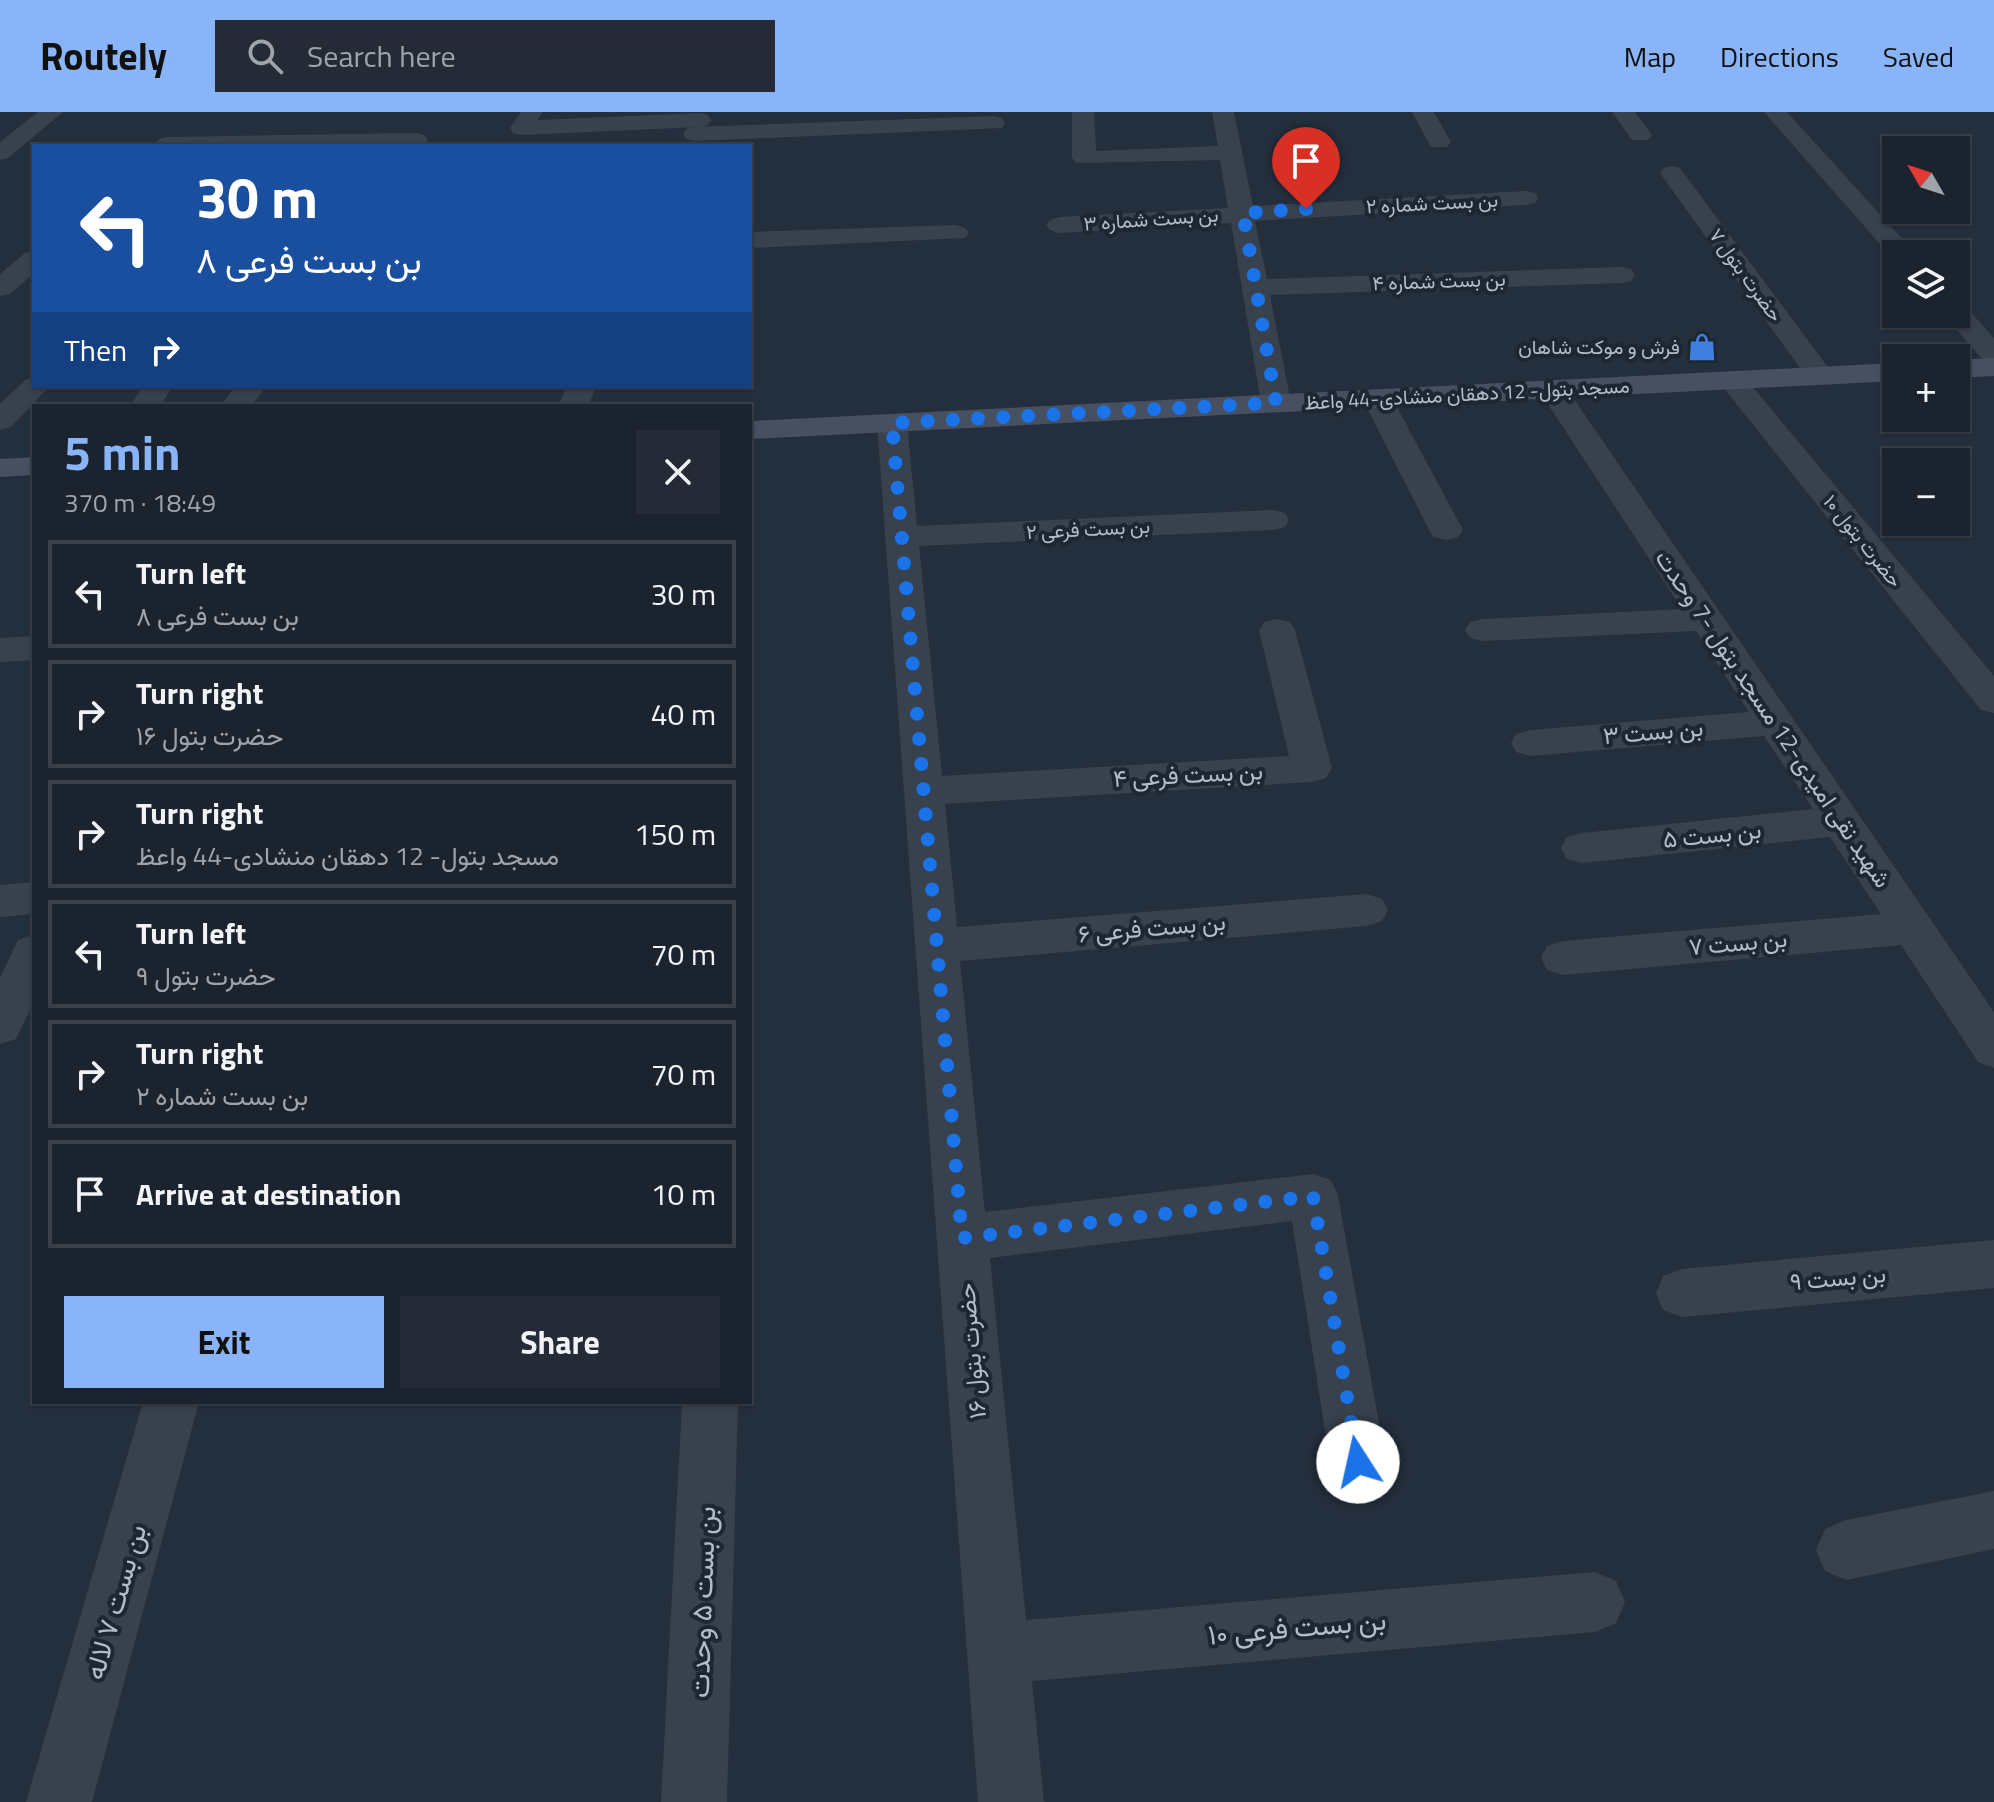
<!DOCTYPE html>
<meta charset="utf-8">
<style>
:root{--surface:#1b232e;--page:#242b36;--text:#f1f3f6;--muted:#a0a4aa;--line:#39404a;--accent:#8ab4f8}
body{margin:0;font-family:"Titillium Web",Vazirmatn,sans-serif;background:var(--page);color:var(--text);height:100vh;display:flex;flex-direction:column;font-size:30px;white-space:nowrap}
*{box-sizing:border-box;margin:0}
p{font-size:26px;color:var(--muted)}
.icon{flex:none;width:44px;height:44px;fill:none;stroke:currentColor;stroke-width:2;stroke-linecap:round;stroke-linejoin:round}
.map{position:relative;flex:1;overflow:hidden}
.panel{position:absolute;left:32px;top:292px;width:720px;height:1000px;display:flex;flex-direction:column;background:var(--surface);border-radius:0px;box-shadow:0 2px 6px #0004,0 0 0 2px var(--line)}
.panel>*{flex:none}
.guide{position:absolute;left:32px;top:32px;width:720px;height:244px;border-radius:0px;box-shadow:0 2px 6px #0004,0 0 0 2px var(--line);background:#1a4fa0;color:#fff;overflow:hidden}
.needle{width:52px;rotate:309deg}
.fabs{position:absolute;left:1882px;top:24px;display:grid;gap:16px}
.fabs a{display:grid;place-items:center;width:88px;height:88px;border-radius:0px;background:var(--surface);box-shadow:0 2px 6px #0004,0 0 0 2px var(--line);font-size:40px}
.pin{position:absolute;display:grid;place-items:center;width:68px;height:68px;color:#fff;margin:-82px -34px;border-radius:50% 50% 50% 0;rotate:-45deg;box-shadow:0 0 8px #0007}
.pin .icon{rotate:45deg}
.me{position:absolute;width:88px;margin:-44px;rotate:350deg;stroke-linejoin:round;filter:drop-shadow(0 0 6px #0008)}
.turn{display:flex;align-items:center;gap:28px;height:168px;padding:0 32px;font-size:36px}
.turn .icon{width:104px;height:104px;stroke-width:2.5}
.turn b{display:block;font-size:56px;line-height:68px}
.then{display:flex;align-items:center;height:76px;padding:0 32px;background:#0003;gap:16px;font-size:30px}
.round{display:grid;place-items:center;flex:none;width:84px;height:84px;border-radius:0px;background:var(--page)}
.head{display:flex;align-items:center;justify-content:space-between;height:136px;padding:0 32px}
h1{font-size:48px;font-weight:700;line-height:60px;color:var(--accent)}
.action{display:flex;gap:16px;margin-top:auto;padding:16px 32px}
.action a{flex:1;height:92px;border-radius:0px;background:var(--accent);color:#111;font-size:32px;font-weight:700;line-height:92px;text-align:center}
.action a+a{background:var(--page);color:var(--text)}
ul{padding:0;list-style:none}
li{display:flex;align-items:center;gap:24px;height:108px;margin:0 16px 12px;padding:0 16px;border:4px solid var(--line);border-radius:0px}
li div{flex:1}
li b{display:block;font-size:30px}
li em{font-style:normal}
header{display:flex;align-items:center;gap:48px;box-sizing:border-box;height:112px;padding:0 40px;background:var(--accent);color:#111}
header strong{font-size:38px}
nav{display:flex;gap:44px;margin-inline-start:auto;font-size:28px}
.search{width:560px;height:72px;background:var(--page);display:flex;align-items:center;gap:20px;box-sizing:border-box;padding:0 28px;border-radius:0px;color:var(--muted);font-size:30px}
.map>svg:first-child{display:block}
</style>
<header>
<strong>Routely</strong>
<div class="search"><svg class="icon" aria-label="search" viewBox="0 0 24 24"><circle cx="10" cy="10" r="6"/><path d="M15 15l6 6"/></svg>Search here</div>
<nav><a>Map</a><a>Directions</a><a>Saved</a></nav>
</header>
<div class="map">
<svg width="1994" height="1690" viewBox="0 0 1994 1690">
<rect width="100%" height="100%" fill="#242f3e"/>
<g fill="none" stroke-linecap="round" stroke-linejoin="round">
<path fill="#38414e" fill-rule="evenodd" d="M38 0H63L8 46 0 48V30Z
M521 0H543L538 8 700 1 708 3 711 8 708 13 700 15 521 23 513 21 510 16Z
M1072 0H1094L1096 39 1218 34 1212 0H1234L1253 94 1526 79 1535 81 1538 86 1535 91 1526 93 1255 109 1267 167 1622 155 1631 157 1635 163 1631 169 1622 171 1270 183 1291 291 1287 297 1276 300 1265 297 1261 291 1231 111 1059 121 1050 118 1046 113 1050 108 1059 105 1228 96 1220 48 1076 51 1072 46Z
M1412 0H1434L1451 30 1447 35H1431Z
M1612 0H1635L1652 23 1648 28H1632Z
M1764 0H1787L1916 142H1896L1894 148Z
M994 4 1002 6 1005 11 1002 16 694 29 686 27 683 22 686 17 694 15Z
M416 21 424 23 428 28 424 33 155 32 159 27 167 25Z
M1672 54 1680 56 1830 258 1835 264 1830 270 1820 273 1810 270 1660 61 1664 56Z
M956 113 965 116 969 121 965 126 750 136V120Z
M34 139V161L10 182 0 184V162L25 141Z
M1956 193 1966 195 1994 226V252L1984 249 1943 202H1956Z
M1732 259 1742 262 1994 564V601L1981 598 1722 274 1717 268 1722 262Z
M34 265V274H50L11 315 0 318V292L25 268Z
M1553 268 1563 271 1994 900V956L1978 950 1901 833 1563 863 1547 858 1541 846 1547 834 1563 829 1881 802 1830 725 1582 751 1567 747 1561 736 1567 725 1582 721 1813 697 1764 624 1530 644 1516 640 1511 631 1516 622 1530 618 1749 600 1696 519 1483 529 1470 526 1465 518 1470 510 1483 507 1682 497 1538 277 1543 271Z
M143 274H173L160 294H130Z
M236 274H267L251 294H220Z
M567 274H597L588 294H558Z
M1377 277 1388 280 1392 286 1463 418 1458 425 1446 428 1434 425 1429 418 1362 286 1366 280Z
M892 302 903 305 907 311 917 414 1273 398 1285 401 1289 408 1285 415 1273 418 919 434 942 664 1289 644 1259 518 1264 510 1277 507 1290 510 1295 518 1332 656 1326 666 1312 670 945 692 957 815 1367 782 1382 787 1388 798 1382 809 1367 814 960 849 985 1100 1313 1062 1331 1068 1338 1084 1386 1350 1378 1370 1358 1378 1338 1370 1330 1350 1292 1109 990 1146 1026 1508 1595 1460 1616 1469 1625 1490 1616 1511 1595 1520 1032 1569 1044 1690H978L877 311 881 305Z
M34 524V548L0 550V526Z
M34 770V802L0 805V773Z
M34 823V889L16 927 0 932V866L18 828Z
M1994 1128V1176L1682 1205 1663 1198 1656 1181 1663 1164 1682 1157Z
M143 1290H199L92 1690H26Z
M682 1290H738L727 1690H661Z
M1994 1379V1437L1846 1468 1825 1459 1816 1438 1825 1417 1846 1408Z"/>
<path fill="#465061" fill-rule="evenodd" d="M1994 246V264L1956 266V248Z
M1896 251V269L750 327V309Z
M34 345V363L0 365V347Z"/>
</g>
<g fill="none" stroke-linecap="round" stroke-linejoin="round">
<path stroke="#1a73e8" stroke-width="14" stroke-dasharray="0 25.2" d="M1306 97 1243 101 1276 291 892 311 962 1126 1313 1084 1358 1350"/>
</g>
<defs>
<symbol id="shop-bare" viewBox="-9 -9 18 18"><path d="M-5-2.5h2.3a2.7 3.5 0 0 1 5.4 0H5L5.5 6h-11ZM-1.5-2.5h3a1.5 2.3 0 0 0-3 0Z" fill="#3f7fe0" stroke="#1d2633" stroke-width="2.5" paint-order="stroke"/></symbol>
</defs>
<g fill-rule="evenodd">
<use href="#shop-bare" x="1682" y="215" width="40" height="40"/>
</g>
<g text-anchor="middle" stroke-width="8" stroke-linejoin="round" paint-order="stroke">
<g font-size="20" fill="#b4bcc9" stroke="#1d2633">
<text transform="translate(1432 91) rotate(-3)" y="7">بن بست شماره ۲</text>
<text transform="translate(1151 107) rotate(-4)" y="7">بن بست شماره ۳</text>
<text transform="translate(1746 163) rotate(54)" y="7">حضرت بتول ۷</text>
<text transform="translate(1439 169) rotate(-2)" y="7">بن بست شماره ۴</text>
<text transform="translate(1467 282) rotate(-3)" y="7">مسجد بتول- 12 دهقان منشادی-44 واعظ</text>
<text transform="translate(1088 417) rotate(-3)" y="7">بن بست فرعی ۲</text>
<text transform="translate(1863 429) rotate(51)" y="7">حضرت بتول ۱۰</text>
</g>
<g font-size="20" fill="#b4bcc9" stroke="#1d2633" text-anchor="end">
<text x="1680" y="242">فرش و موکت شاهان</text>
</g>
<g font-size="24" fill="#b4bcc9" stroke="#1d2633">
<text transform="translate(1773 607) rotate(56)" y="8">شهید نقی امیدی-12 مسجد بتول -7 وحدت</text>
<text transform="translate(1653 620) rotate(-5)" y="8">بن بست ۳</text>
<text transform="translate(1188 663) rotate(-3)" y="8">بن بست فرعی ۴</text>
<text transform="translate(1712 723) rotate(-6)" y="8">بن بست ۵</text>
<text transform="translate(1152 816) rotate(-5)" y="8">بن بست فرعی ۶</text>
<text transform="translate(1738 831) rotate(-5)" y="8">بن بست ۷</text>
<text transform="translate(1838 1166) rotate(-5)" y="8">بن بست ۹</text>
<text transform="translate(972 1239) rotate(-95)" y="8">حضرت بتول ۱۶</text>
</g>
<g font-size="28" fill="#b4bcc9" stroke="#1d2633">
<text transform="translate(115 1490) rotate(-74)" y="10">بن بست ۷ لاله</text>
<text transform="translate(702 1490) rotate(-88)" y="10">بن بست ۵ وحدت</text>
<text transform="translate(1297 1515) rotate(-5)" y="10">بن بست فرعی ۱۰</text>
</g>
</g>
</svg>
<div class="fabs">
<a><svg class="needle" viewBox="-14 -14 28 28"><path d="M0-13l5 13h-10z" fill="#e53935"/><path d="M0 13l5-13h-10z" fill="#a0a4aa"/></svg></a>
<a><svg class="icon" aria-label="layers" viewBox="0 0 24 24"><path d="M12 4l9 5-9 5-9-5zM3 14l9 5 9-5"/></svg></a>
<a>+</a>
<a>−</a>
</div>
<div class="pin" style="left:1306px;top:97px;background:#d93025"><svg class="icon" aria-label="arrive" viewBox="0 0 24 24"><path d="M6 21V4h12l-3 4 3 4H6"/></svg></div>
<svg class="me" style="left:1358px;top:1350px" viewBox="-20 -20 40 40"><circle r="19" fill="#fff"/><path d="M0-13L10 11 0 6-10 11z" fill="#1a73e8"/></svg>
<div class="guide">
<div class="turn"><svg class="icon" aria-label="left" viewBox="0 0 24 24"><path d="M17 20v-9H6M10 6l-5 5 5 5"/></svg><div><b>30 m</b>بن بست فرعی ۸</div></div>
<div class="then">Then<svg class="icon" aria-label="right" viewBox="0 0 24 24"><path d="M7 20v-9h11M14 6l5 5-5 5"/></svg></div>
</div>
<section class="panel">
<div class="head"><div><h1>5 min</h1><p>370 m · 18:49</p></div><a class="round"><svg class="icon" aria-label="close" viewBox="0 0 24 24"><path d="M6 6l12 12M18 6L6 18"/></svg></a></div>
<ul>
<li><svg class="icon" aria-label="left" viewBox="0 0 24 24"><path d="M17 20v-9H6M10 6l-5 5 5 5"/></svg><div><b>Turn left</b><p>بن بست فرعی ۸</p></div><em>30 m</em></li>
<li><svg class="icon" aria-label="right" viewBox="0 0 24 24"><path d="M7 20v-9h11M14 6l5 5-5 5"/></svg><div><b>Turn right</b><p>حضرت بتول ۱۶</p></div><em>40 m</em></li>
<li><svg class="icon" aria-label="right" viewBox="0 0 24 24"><path d="M7 20v-9h11M14 6l5 5-5 5"/></svg><div><b>Turn right</b><p>مسجد بتول- 12 دهقان منشادی-44 واعظ</p></div><em>150 m</em></li>
<li><svg class="icon" aria-label="left" viewBox="0 0 24 24"><path d="M17 20v-9H6M10 6l-5 5 5 5"/></svg><div><b>Turn left</b><p>حضرت بتول ۹</p></div><em>70 m</em></li>
<li><svg class="icon" aria-label="right" viewBox="0 0 24 24"><path d="M7 20v-9h11M14 6l5 5-5 5"/></svg><div><b>Turn right</b><p>بن بست شماره ۲</p></div><em>70 m</em></li>
<li><svg class="icon" aria-label="arrive" viewBox="0 0 24 24"><path d="M6 21V4h12l-3 4 3 4H6"/></svg><div><b>Arrive at destination</b></div><em>10 m</em></li>
</ul>
<div class="action"><a>Exit</a><a>Share</a></div>
</section>
</div>
